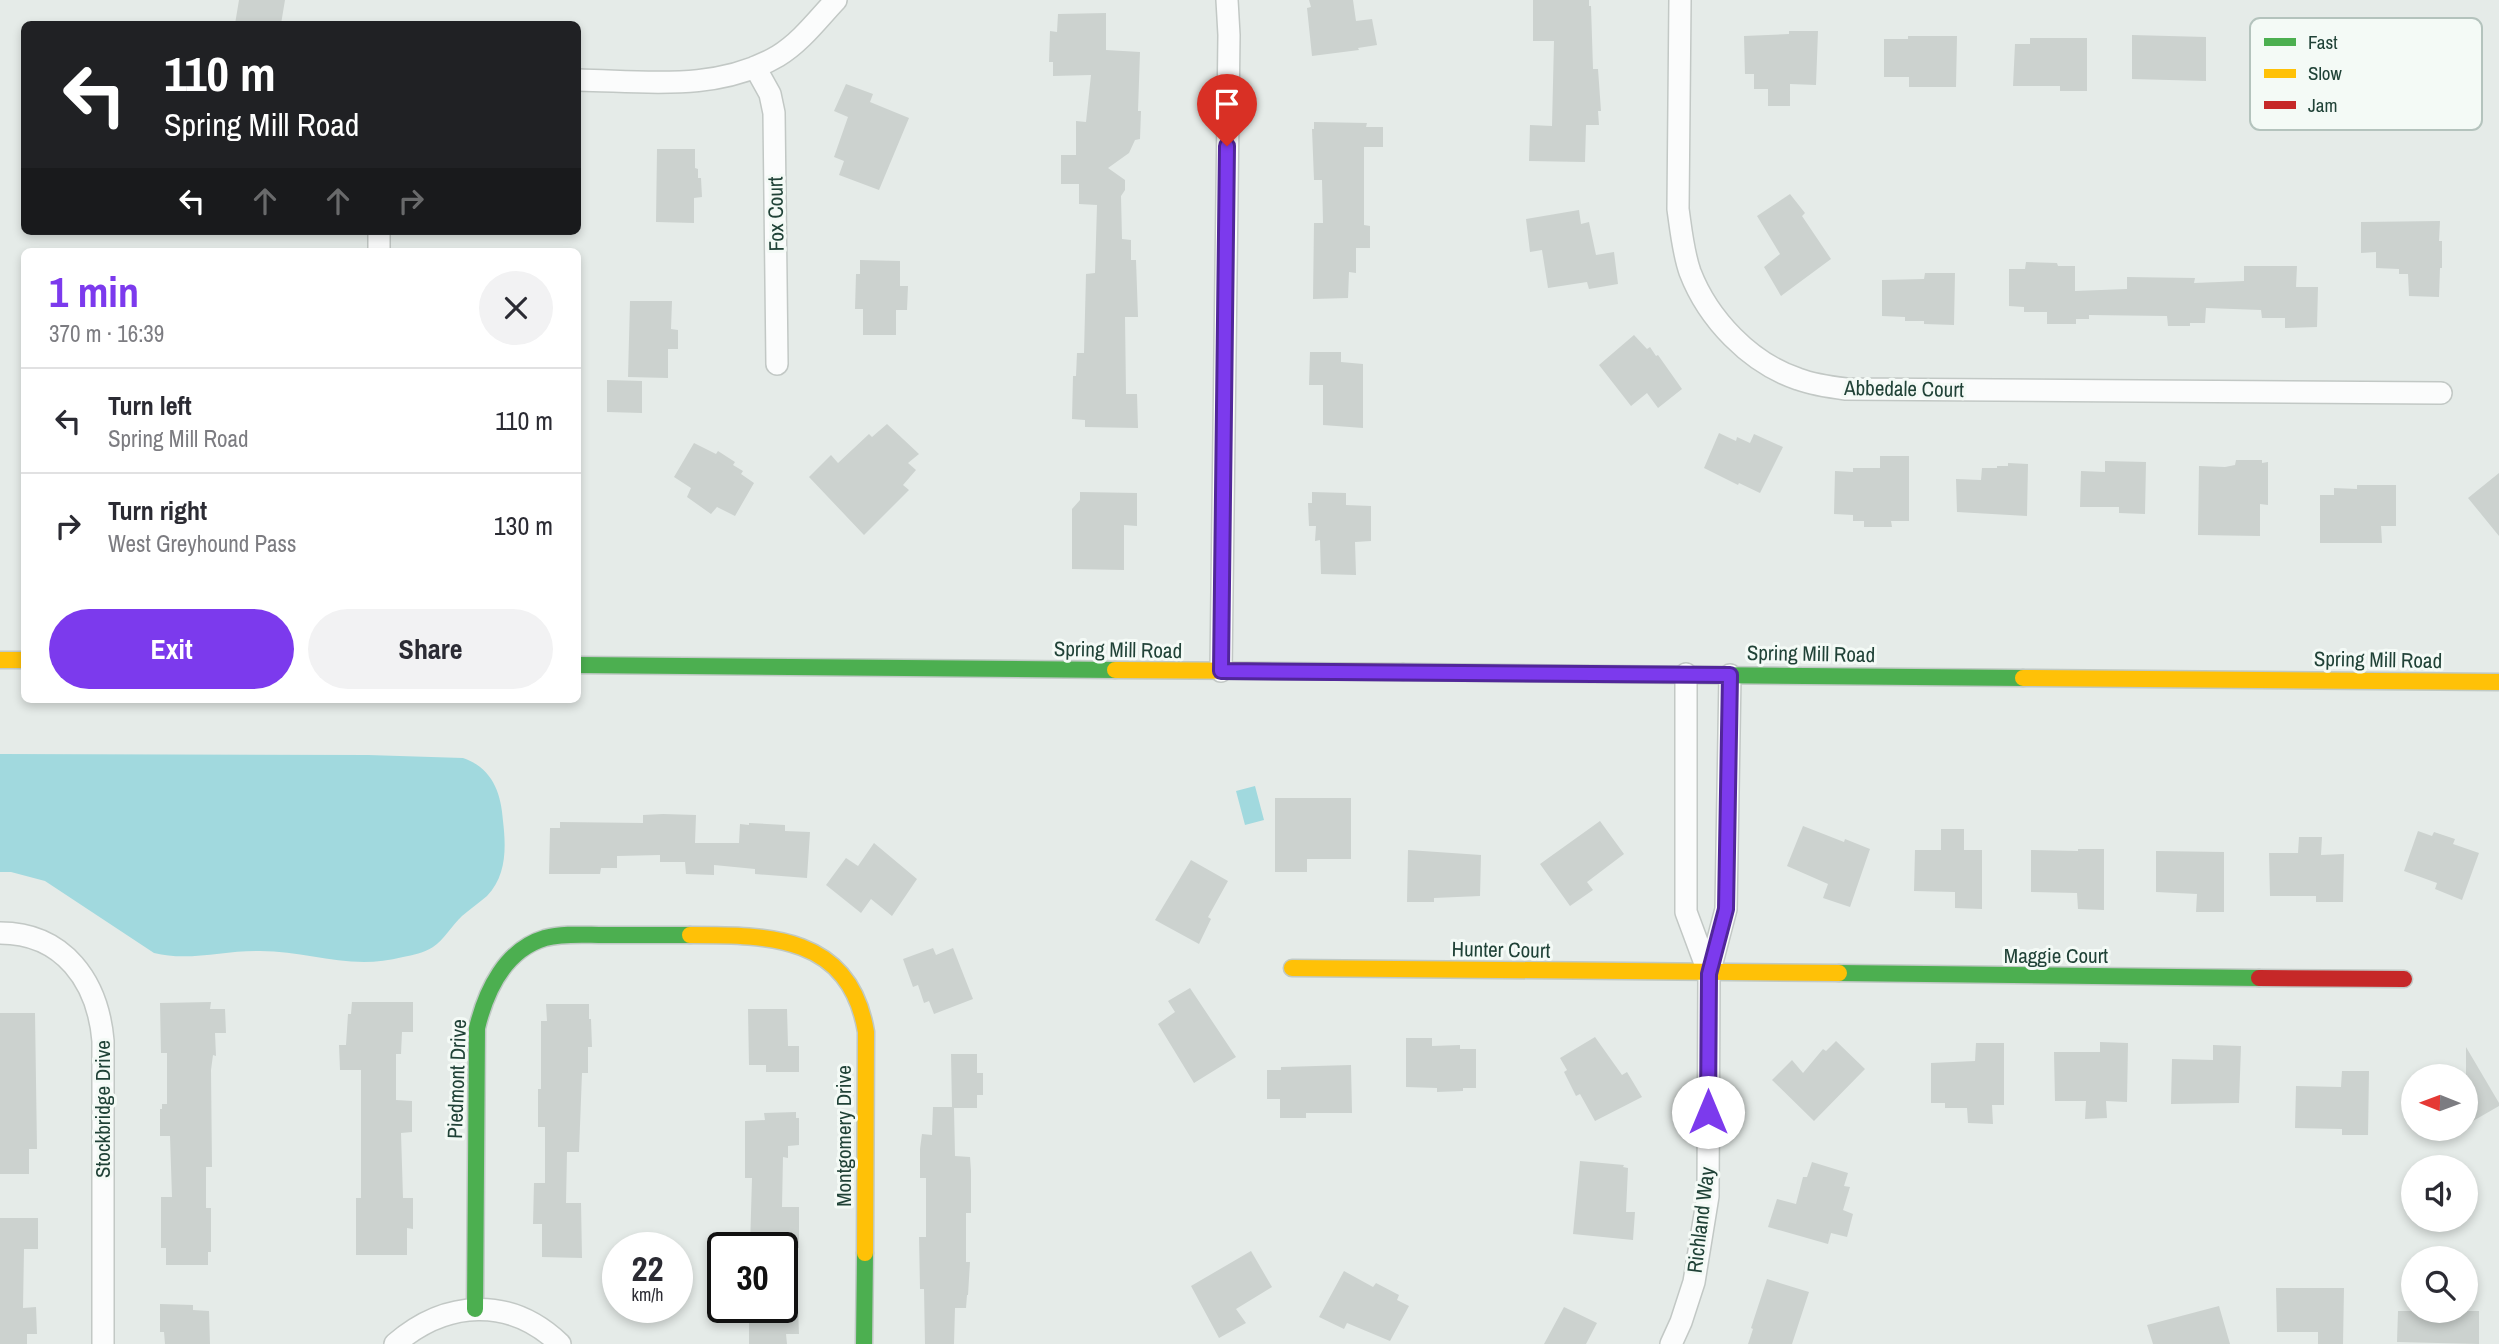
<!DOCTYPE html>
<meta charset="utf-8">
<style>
:root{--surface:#fff;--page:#f2f2f3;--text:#2b2b33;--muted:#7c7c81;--line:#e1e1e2;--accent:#7c3aed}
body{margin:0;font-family:"Archivo Narrow",sans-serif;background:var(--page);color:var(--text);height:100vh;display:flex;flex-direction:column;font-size:26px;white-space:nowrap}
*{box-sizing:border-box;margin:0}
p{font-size:23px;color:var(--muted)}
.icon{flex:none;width:38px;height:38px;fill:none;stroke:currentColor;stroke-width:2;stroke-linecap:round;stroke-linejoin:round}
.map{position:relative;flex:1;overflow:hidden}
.drawer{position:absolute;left:21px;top:248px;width:560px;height:455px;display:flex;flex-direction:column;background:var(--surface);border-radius:10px;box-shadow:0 4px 10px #0003}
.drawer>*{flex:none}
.banner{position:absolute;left:21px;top:21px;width:560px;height:214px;border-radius:10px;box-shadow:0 4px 10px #0003;background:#202124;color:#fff;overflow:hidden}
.needle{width:46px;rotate:271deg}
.fabs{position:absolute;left:2401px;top:1064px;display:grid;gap:14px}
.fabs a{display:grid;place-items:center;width:77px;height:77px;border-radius:50%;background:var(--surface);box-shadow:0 4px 10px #0003;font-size:35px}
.speed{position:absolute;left:602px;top:1232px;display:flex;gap:14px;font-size:35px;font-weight:700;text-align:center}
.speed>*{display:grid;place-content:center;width:91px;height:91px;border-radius:50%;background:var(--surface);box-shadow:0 4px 10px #0003;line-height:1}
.speed small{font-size:18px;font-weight:400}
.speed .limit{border:4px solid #111;border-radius:10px;background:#fff;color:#111}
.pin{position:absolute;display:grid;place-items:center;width:60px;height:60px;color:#fff;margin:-72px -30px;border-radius:50% 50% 50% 0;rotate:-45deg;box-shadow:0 0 7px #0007}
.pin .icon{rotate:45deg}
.me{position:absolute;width:77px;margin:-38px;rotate:0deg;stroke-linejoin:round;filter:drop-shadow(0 0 5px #0008)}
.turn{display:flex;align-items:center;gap:24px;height:147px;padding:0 28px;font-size:32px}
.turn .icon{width:91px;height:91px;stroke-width:2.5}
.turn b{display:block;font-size:49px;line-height:60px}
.lanes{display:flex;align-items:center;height:66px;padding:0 28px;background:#0003;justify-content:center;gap:35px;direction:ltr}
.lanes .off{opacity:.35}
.round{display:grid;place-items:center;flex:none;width:74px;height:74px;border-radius:37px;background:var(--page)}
.head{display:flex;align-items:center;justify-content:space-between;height:119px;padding:0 28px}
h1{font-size:42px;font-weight:700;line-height:52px;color:var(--accent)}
.action{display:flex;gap:14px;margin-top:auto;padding:14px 28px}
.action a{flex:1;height:80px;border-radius:42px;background:var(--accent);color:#fff;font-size:28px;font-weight:700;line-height:80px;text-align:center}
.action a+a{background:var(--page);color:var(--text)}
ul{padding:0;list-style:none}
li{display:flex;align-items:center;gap:21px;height:105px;padding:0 28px;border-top:2px solid var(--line)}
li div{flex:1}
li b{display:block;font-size:26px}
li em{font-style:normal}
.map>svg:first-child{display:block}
</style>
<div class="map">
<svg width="2499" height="1344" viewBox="0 0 2499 1344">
<rect width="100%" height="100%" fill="#e5ebe8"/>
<path fill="#a1d9de" d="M0 754 368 755 463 758C492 768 501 792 503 821 506 847 507 875 487 896 479 903 470 909 462 916 452 925 444 940 433 947 424 953 413 955 403 957 350 971 311 951 260 951 224 950 189 962 154 953L45 881 11 872H0Z
M1255 786 1264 820 1245 825 1236 791Z"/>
<path fill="#ccd2cf" d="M239 0H285L281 24H235Z
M1309 0H1353L1356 21 1372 19 1377 45 1358 48 1359 50 1312 56 1307 8 1311 7Z
M1533 0H1589V6H1591L1593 69H1598L1601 111H1598L1599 125H1586L1585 162 1529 161 1530 125 1552 126 1554 41H1533Z
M1106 13V50L1140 52 1138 111H1141L1140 139 1135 140 1129 153 1108 168 1125 180V190L1121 196 1122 239 1131 240V260H1136L1138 317H1125L1126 394H1137L1138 428 1085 427V420L1072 419 1073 376H1076L1077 353H1084L1086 274 1095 273 1097 205 1079 204V184H1061V155H1076V121L1086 122 1091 75 1053 76V62H1049L1050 31 1057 32 1058 14Z
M1789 31H1818L1816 85 1790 84V106H1768V89H1754V74H1745L1744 36 1789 34Z
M2132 35 2206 37V81L2132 79Z
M1908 36H1957L1956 87H1909V77H1884V39H1908Z
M2030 38H2087V91H2060V86H2013L2015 44H2030Z
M846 84 873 94 870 102 909 118 879 190 839 175 844 161 834 157 848 117 834 111Z
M1314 122 1367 123 1366 127H1383V147H1364V225L1370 226V248H1356V273L1349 272 1348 298 1313 299 1314 223H1323L1322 180H1314L1312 129H1314Z
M657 149H695V168L698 169V178H701L702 197 694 198V223L656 222Z
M1790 194 1805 213 1802 216 1831 259 1781 296 1764 267 1780 254 1757 216Z
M1579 210 1581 224 1589 222 1596 255 1614 252 1618 284 1589 289 1587 282 1548 288 1542 250 1530 252 1526 219Z
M2440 221 2439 241H2442V268H2440L2439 297 2409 296 2408 274H2399V269L2376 268V252L2361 253V222Z
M860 260 900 261V286H908L907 310H896V335H863V309H855L856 274H860Z
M2026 262 2057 263 2058 266H2075V291L2127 289V277L2195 278 2194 283 2244 281V266H2297L2296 287H2318L2317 327 2285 328V318H2262L2261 310 2206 308 2205 323H2190V326H2168L2167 316 2089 315V319H2076V324H2047V312H2024V307L2009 306V269H2025Z
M1925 273H1955L1954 325 1924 324V321H1905V317L1882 316V280L1924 279Z
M630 301H672L671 329 678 330V349H668V378L628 377Z
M1634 335 1647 349 1650 347 1656 356 1658 355 1682 389 1658 408 1647 393 1631 406 1599 365Z
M1310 352H1341V362L1363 364V428L1323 425V385H1309Z
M607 380 642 381V413L607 412Z
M887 424 919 454 908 463 916 470 903 485 909 490 864 535 809 477 831 455 838 463 869 434 872 437Z
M1719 433 1736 441 1737 437 1750 443 1754 434 1783 447 1760 493 1739 483 1738 485 1704 468Z
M694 443 716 454 718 451 735 462 733 465 743 471 741 474 754 483 735 516 717 507 711 514 687 497 691 488 674 477Z
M1880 456H1909V521H1891L1892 527H1864V521H1853V515L1834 514 1835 471 1853 472V468H1880Z
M2236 460H2262V463L2268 462V505L2260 504V536L2198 535 2199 466 2225 467 2235 465Z
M2105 461 2146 462 2145 514 2119 513V507H2080L2081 471 2105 472Z
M2008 463 2028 464 2027 516 1957 512 1956 479 1981 480 1982 468H1997V466H2008Z
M2499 473V536L2468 498Z
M2357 485H2396V526H2381L2382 543H2320V495H2334V488L2357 489Z
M1080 492 1137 493V526L1124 525V570L1072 569V509L1080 500Z
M1312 492 1346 493V505L1371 506V541L1355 542 1356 575 1321 574 1320 540 1315 541 1316 526H1309L1308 503H1312Z
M1275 798H1351V859H1307V872H1275Z
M663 814 696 815 695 843H739L740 824 749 825V823L785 825V831L810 832 807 878 755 874V869L714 865V875L686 874 685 862H660V855L617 856V868H601L600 874H549L550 828H560V822L643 823V815Z
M1600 821 1624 854 1587 882 1593 890 1570 906 1540 864Z
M1803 826 1844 842 1845 839 1870 849 1850 907 1823 898 1828 884 1787 866Z
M1941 829H1964V850H1982V909L1955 908V892L1914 891 1915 850H1941Z
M2418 831 2432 836 2434 832 2455 839 2453 844 2479 853 2462 900 2435 889 2437 883 2404 871Z
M2299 837H2322L2321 855 2344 854 2343 902H2316V896H2270L2269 853H2298Z
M874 843 917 879 892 916 871 899 861 913 826 885 846 858 858 866Z
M2078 849H2104V910L2078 909 2077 893 2031 892V850L2078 851Z
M1408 850 1481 855 1480 896 1434 898V902H1407Z
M2156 851 2224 852V912H2196L2197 894 2156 892Z
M1191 860 1228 881 1208 917 1211 919 1199 944 1155 920Z
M933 948 936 955 953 948 973 999 934 1014 929 1001 924 1003 918 985 913 987 903 959Z
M1190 988 1236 1057 1194 1083 1158 1024 1175 1012 1168 1001Z
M211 1002 210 1009H225L226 1033H215L216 1056 213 1055 211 1070 212 1167H206V1208H211V1252H208V1265H166V1248H161V1197H172L170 1136H160V1109H162V1104H167V1053H161L160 1003Z
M352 1002H413V1032H402L401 1054H396V1100L412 1101V1132L401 1133 403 1198H413V1229L407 1228V1255H356V1198H361V1070H340L339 1045H346L348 1014H351Z
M546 1004H589V1019H591L592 1047H588V1073H582L579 1152H567L566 1203H581L582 1258 542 1257V1224H533L534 1183H545V1127H538V1089H541V1021H547Z
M748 1009H787L788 1046H799V1072H766V1065H749Z
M0 1013H35L37 1149H29V1174H0Z
M1595 1037 1622 1075 1627 1072 1642 1097 1595 1121 1580 1094 1576 1096 1564 1072 1567 1070 1560 1058Z
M1406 1038H1432V1046L1460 1045V1049H1476V1088H1463V1091L1437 1092V1088L1406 1087Z
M1836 1041 1865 1069 1814 1121 1772 1080 1792 1060 1803 1073 1823 1049 1826 1051Z
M2100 1042 2128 1043 2127 1102 2106 1101 2107 1118 2085 1119 2086 1101H2055L2054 1052H2100Z
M1976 1043H2004V1105H1992L1993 1124 1968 1123 1967 1108H1945V1103H1931V1063L1975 1061Z
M2213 1045 2241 1046 2239 1103 2171 1104 2172 1059 2213 1060Z
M2466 1047 2499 1103V1106L2466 1125Z
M951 1054H977V1073H983V1095H977V1108H954L955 1156 970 1157 971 1171V1213H966V1262H970L968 1295H967L966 1308H955L954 1344H925L924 1289H920L919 1237H926V1178H920V1149L922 1134 932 1135 933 1107H952Z
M1351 1065 1352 1113H1306V1118H1280V1099H1267V1070H1281V1067Z
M2342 1071H2369L2368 1135H2342V1129L2295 1128 2296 1086 2341 1087Z
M796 1112V1118H799V1145L788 1146V1158L783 1157 782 1207H799V1248H750L752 1178H745V1121L765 1120 764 1113Z
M1580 1161 1624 1165 1623 1167 1628 1168 1626 1212H1635L1633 1240 1573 1234Z
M1812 1162 1848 1173 1844 1186 1850 1187 1843 1210 1853 1214 1847 1237 1831 1233 1828 1244 1768 1227 1777 1199 1796 1204 1803 1177H1807Z
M0 1218H38V1249H24L23 1308 36 1307 37 1334H27V1344H0Z
M1251 1251 1272 1287 1236 1309 1246 1323 1219 1338 1191 1286Z
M1344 1271 1373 1287 1376 1283 1399 1295 1397 1300 1409 1306 1390 1341 1347 1323 1344 1329 1319 1317Z
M1767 1279 1809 1292 1792 1344H1748L1753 1329 1751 1328Z
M2276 1288H2344L2343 1344H2318V1332H2277Z
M160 1304 193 1305V1310L209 1311 210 1344H165L164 1332H160Z
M2219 1306 2230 1344H2153L2147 1325Z
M765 1307H798L799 1334H786L787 1344H749V1313H764Z
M1564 1307 1597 1323 1586 1344H1544Z
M2398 1311H2479V1344L2397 1342Z"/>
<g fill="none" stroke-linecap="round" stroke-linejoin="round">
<defs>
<path id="street" d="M1680 0 1678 209C1681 230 1683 252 1690 272 1708 319 1750 363 1798 379 1814 385 1830 387 1846 389L2441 393
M755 67 770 94 774 113 777 364
M578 80C645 81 717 92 778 56 801 42 818 19 836 0
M379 231V252
M1221 671 1229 35 1227 0
M1686 674V912L1709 974
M0 933C64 933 98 982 103 1041V1344
M395 1344C446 1300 510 1296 560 1344
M1671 1344 1681 1322 1694 1282 1708 1196 1709 974 1726 909 1730 675"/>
<path id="fast" d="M578 665 1115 670
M1403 672 2023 678
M1839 973 2259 978
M475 1309 477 1028C486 991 505 950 545 938 564 933 585 935 604 935 633 935 662 935 690 935
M864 1344 865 1253"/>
<path id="slow" d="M0 660H24
M1115 670 1403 672
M2023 678 2499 682
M690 935C769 935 850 935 866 1032L865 1253
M1292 968 1839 973"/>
<path id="jam" d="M2259 978 2404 979"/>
</defs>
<use href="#street" stroke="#c2c8c5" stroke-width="24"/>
<use href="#fast" stroke="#c0c9c5" stroke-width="19"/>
<use href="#slow" stroke="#c0c9c5" stroke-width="19"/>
<use href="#jam" stroke="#c0c9c5" stroke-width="19"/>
<use href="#street" stroke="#fbfcfc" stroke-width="21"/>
<use href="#fast" stroke="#4caf50" stroke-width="16"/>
<use href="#slow" stroke="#ffc107" stroke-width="16"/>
<use href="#jam" stroke="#c62828" stroke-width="16"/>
</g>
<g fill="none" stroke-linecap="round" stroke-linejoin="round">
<defs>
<path id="route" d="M1227 146 1221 671 1730 675 1726 909 1709 974 1708 1112"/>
</defs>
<use href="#route" stroke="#51269a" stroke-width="18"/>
<use href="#route" stroke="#7c3aed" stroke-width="12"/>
</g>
<g text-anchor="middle" stroke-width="6" stroke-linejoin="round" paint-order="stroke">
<g font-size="21" fill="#204237" stroke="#f4faf6">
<text transform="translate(776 214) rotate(-91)" y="7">Fox Court</text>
<text transform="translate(1904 389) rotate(1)" y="7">Abbedale Court</text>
<text transform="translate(1118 650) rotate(1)" y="7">Spring Mill Road</text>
<text transform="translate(1811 654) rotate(1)" y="7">Spring Mill Road</text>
<text transform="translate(2378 660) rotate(1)" y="7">Spring Mill Road</text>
<text transform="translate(1501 950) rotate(1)" y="7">Hunter Court</text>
<text x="2056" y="963">Maggie Court</text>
<text transform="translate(457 1079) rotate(-88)" y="7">Piedmont Drive</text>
<text transform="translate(103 1109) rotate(-90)" y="7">Stockbridge Drive</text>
<text transform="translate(844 1136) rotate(-90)" y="7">Montgomery Drive</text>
<text transform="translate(1701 1220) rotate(-83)" y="7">Richland Way</text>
</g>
</g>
<rect x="2250" y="18" width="232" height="112" rx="10" fill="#f4faf6" stroke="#b4c3bd" stroke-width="2"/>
<rect x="2264" y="38" width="32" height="8" fill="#4caf50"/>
<rect x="2264" y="69" width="32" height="9" fill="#ffc107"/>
<rect x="2264" y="101" width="32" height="8" fill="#c62828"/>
<g font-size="19" fill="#204237">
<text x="2308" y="49">Fast</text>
<text x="2308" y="80">Slow</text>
<text x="2308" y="112">Jam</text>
</g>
</svg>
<div class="fabs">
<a><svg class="needle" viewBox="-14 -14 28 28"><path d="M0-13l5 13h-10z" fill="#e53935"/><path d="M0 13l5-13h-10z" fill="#7c7c81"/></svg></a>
<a><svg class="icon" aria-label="sound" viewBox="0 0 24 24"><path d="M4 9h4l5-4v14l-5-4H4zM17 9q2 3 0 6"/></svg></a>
<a><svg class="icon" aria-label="search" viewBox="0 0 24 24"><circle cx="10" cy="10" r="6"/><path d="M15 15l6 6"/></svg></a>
</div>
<div class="speed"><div>22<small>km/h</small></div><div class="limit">30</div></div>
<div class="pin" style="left:1227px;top:146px;background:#d93025"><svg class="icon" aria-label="arrive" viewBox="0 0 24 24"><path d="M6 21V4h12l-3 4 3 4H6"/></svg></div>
<svg class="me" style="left:1708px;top:1112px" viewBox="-20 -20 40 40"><circle r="19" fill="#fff"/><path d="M0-13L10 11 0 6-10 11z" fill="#7c3aed"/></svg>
<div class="banner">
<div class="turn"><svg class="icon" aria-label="left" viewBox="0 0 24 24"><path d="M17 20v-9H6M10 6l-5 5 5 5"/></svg><div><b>110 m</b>Spring Mill Road</div></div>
<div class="lanes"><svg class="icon" aria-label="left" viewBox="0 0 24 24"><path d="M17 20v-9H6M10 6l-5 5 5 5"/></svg><svg class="icon off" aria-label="ahead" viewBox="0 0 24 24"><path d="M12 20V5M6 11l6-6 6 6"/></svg><svg class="icon off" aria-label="ahead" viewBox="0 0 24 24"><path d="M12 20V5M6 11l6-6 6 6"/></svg><svg class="icon off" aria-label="right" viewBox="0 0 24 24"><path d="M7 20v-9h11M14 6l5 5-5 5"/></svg></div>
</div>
<section class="drawer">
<div class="head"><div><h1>1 min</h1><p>370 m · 16:39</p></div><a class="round"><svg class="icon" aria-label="close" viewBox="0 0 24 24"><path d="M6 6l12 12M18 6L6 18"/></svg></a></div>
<ul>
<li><svg class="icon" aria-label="left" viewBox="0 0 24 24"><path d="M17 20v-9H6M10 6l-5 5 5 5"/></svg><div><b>Turn left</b><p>Spring Mill Road</p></div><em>110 m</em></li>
<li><svg class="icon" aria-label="right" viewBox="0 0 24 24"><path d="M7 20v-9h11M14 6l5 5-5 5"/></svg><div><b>Turn right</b><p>West Greyhound Pass</p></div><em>130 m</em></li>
</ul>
<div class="action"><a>Exit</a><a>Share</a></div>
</section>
</div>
